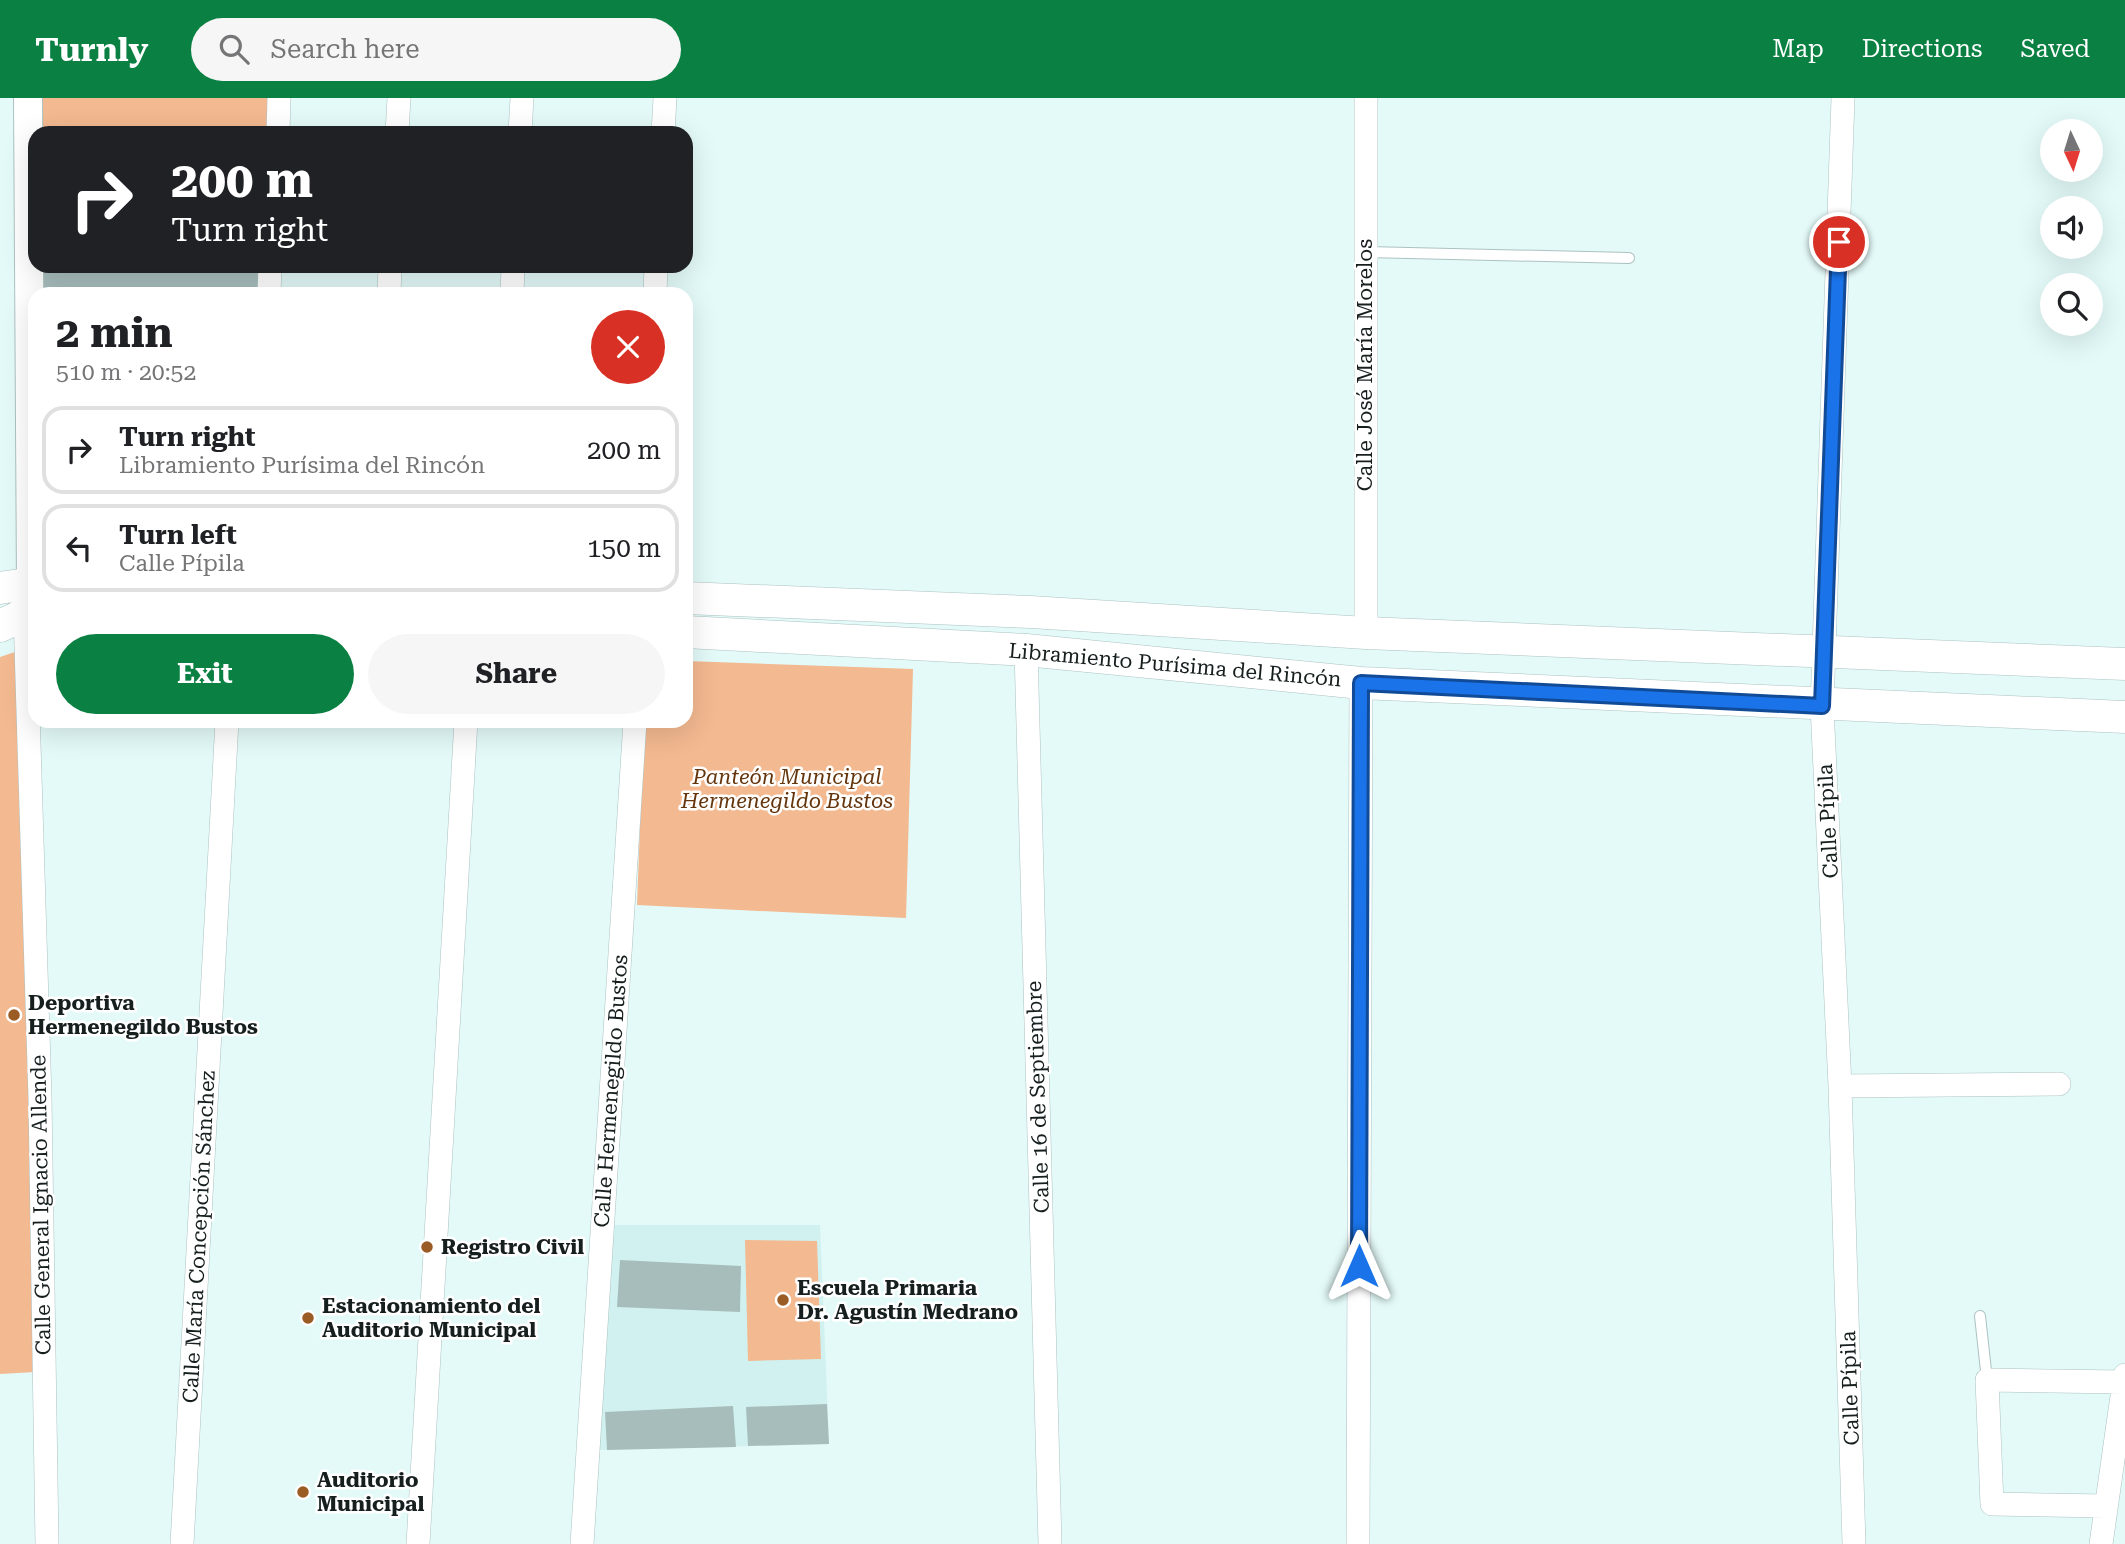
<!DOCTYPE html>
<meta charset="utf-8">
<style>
:root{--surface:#fff;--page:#f6f6f6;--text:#202124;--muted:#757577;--line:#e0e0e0;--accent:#0b8043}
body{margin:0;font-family:"Roboto Serif",serif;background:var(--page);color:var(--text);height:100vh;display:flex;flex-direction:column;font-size:26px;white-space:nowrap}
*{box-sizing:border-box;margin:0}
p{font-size:23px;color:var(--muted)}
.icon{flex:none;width:38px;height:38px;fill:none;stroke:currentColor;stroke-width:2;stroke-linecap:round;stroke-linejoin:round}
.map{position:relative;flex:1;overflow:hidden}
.sheet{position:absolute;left:28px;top:189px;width:665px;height:441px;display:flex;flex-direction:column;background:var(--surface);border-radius:21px;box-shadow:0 7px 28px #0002}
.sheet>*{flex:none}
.top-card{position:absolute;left:28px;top:28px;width:665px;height:147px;border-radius:21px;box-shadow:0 7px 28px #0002;background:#202124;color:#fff;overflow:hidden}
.needle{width:46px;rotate:176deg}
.buttons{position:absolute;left:2040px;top:21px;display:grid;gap:14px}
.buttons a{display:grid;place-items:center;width:63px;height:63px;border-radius:50%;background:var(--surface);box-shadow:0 7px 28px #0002;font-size:35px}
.pin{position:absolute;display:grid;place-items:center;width:60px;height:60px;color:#fff;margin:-30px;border:4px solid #fff;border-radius:50%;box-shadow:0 2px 7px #0007}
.me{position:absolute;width:77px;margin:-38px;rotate:0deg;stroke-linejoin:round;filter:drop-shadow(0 0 5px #0008)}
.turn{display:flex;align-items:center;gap:24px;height:147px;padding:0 28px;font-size:32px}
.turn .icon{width:91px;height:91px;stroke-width:2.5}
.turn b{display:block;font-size:49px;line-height:60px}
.round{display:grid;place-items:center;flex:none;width:74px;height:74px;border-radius:37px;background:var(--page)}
.headline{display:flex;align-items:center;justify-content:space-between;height:119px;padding:0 28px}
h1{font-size:42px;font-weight:700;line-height:52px}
.primary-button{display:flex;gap:14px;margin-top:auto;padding:14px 28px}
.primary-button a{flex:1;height:80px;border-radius:42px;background:var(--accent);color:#fff;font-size:28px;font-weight:700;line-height:80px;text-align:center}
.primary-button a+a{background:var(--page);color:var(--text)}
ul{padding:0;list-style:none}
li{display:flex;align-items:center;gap:21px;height:88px;margin:0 14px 10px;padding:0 14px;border:4px solid var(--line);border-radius:21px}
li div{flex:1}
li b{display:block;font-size:26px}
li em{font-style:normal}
header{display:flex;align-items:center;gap:42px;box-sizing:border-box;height:98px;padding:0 35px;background:var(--accent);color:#fff}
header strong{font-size:33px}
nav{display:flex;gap:38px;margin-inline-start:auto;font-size:24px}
.search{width:490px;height:63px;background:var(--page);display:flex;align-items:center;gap:18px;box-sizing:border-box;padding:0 24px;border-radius:38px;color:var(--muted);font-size:26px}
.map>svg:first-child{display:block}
</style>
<header>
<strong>Turnly</strong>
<div class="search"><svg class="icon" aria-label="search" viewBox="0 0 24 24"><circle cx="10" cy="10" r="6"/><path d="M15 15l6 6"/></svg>Search here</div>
<nav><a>Map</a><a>Directions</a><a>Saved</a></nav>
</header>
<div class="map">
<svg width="2125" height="1446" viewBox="0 0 2125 1446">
<rect width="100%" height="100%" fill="#e3faf8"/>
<path fill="#d0f1ef" d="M609 1127H820L829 1346 595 1352Z"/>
<path fill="#f3b990" d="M36 0H270L269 35H35Z
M21 552 35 1274 0 1276V559Z
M686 563 913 571 906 820 637 807 644 623H686Z
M745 1142 817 1143 821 1261 748 1263Z"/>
<path fill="#a7bdbc" d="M33 168H262L261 196H34Z
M620 1162 741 1168 740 1214 617 1209Z
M827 1306 829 1346 748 1348 746 1309Z
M733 1308 736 1349 607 1352 605 1314Z"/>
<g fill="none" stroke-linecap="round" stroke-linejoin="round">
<defs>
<path id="service" d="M1366 154 1629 160
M1980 1218 1987 1282"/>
<path id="minor" d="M1843 0 1822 608 1840 988 1854 1446
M278 35 279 0
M397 35 399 0
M520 35 522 0
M663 35 665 0
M269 196 270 168
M389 196 390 168
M512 196 513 168
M655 196 656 168
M25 516 40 1000 47 1446
M1366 535V0
M1026 552 1050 1446
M1840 988 2059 986
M2106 1408 1992 1406 1987 1282 2124 1284
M182 1446 227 623
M418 1446 466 623
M582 1446 635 623
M1358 1446 1361 585
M2101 1446 2125 1277"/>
<path id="tertiary" d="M27 506 31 485 28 0"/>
<path id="secondary" d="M0 490 35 485
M686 500 1031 514 1366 535 2125 566
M0 528 25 516H35
M686 534 1026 552 1361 585 2125 619"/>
</defs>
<use href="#service" stroke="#acc2c1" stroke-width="12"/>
<use href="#minor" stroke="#acc2c1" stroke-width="24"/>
<use href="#tertiary" stroke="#acc2c1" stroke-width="30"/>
<use href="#secondary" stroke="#acc2c1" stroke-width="33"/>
<use href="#service" stroke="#fff" stroke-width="10"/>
<use href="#minor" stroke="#fff" stroke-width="23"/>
<use href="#tertiary" stroke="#fff" stroke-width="28"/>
<use href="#secondary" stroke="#fff" stroke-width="32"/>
</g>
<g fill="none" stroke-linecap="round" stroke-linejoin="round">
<defs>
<path id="route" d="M1359 1168 1361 585 1822 608 1839 144"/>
</defs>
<use href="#route" stroke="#114b97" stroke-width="18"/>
<use href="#route" stroke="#1a73e8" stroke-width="12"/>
</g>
<g fill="#9b5b25" stroke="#fff" stroke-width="2.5">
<circle cx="14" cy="917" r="7"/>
<circle cx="427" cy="1149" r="7"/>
<circle cx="783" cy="1202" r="7"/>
<circle cx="308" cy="1220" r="7"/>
<circle cx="303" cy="1394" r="7"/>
</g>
<g text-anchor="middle" stroke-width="5" stroke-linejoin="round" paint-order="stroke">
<g font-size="21" fill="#161e1e" stroke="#fff">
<text transform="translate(1365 267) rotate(-90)" y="7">Calle José María Morelos</text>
<text transform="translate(1175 567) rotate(5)" y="7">Libramiento Purísima del Rincón</text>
<text transform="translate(1828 723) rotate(-93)" y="7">Calle Pípila</text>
<text transform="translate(611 993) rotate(-86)" y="7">Calle Hermenegildo Bustos</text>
<text transform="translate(1038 999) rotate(-92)" y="7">Calle 16 de Septiembre</text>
<text transform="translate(41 1107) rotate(-91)" y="7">Calle General Ignacio Allende</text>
<text transform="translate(199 1139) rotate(-87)" y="7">Calle María Concepción Sánchez</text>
<text transform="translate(1850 1290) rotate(-92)" y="7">Calle Pípila</text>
</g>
<g font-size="21" font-style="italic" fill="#65360d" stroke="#fff">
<text x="787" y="686">Panteón Municipal<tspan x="787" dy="24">Hermenegildo Bustos</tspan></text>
</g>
<g font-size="21" font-weight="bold" fill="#161e1e" stroke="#fff" text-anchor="start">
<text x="28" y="912">Deportiva<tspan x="28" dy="24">Hermenegildo Bustos</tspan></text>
<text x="441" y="1156">Registro Civil</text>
<text x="797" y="1197">Escuela Primaria<tspan x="797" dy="24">Dr. Agustín Medrano</tspan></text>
<text x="322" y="1215">Estacionamiento del<tspan x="322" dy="24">Auditorio Municipal</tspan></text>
<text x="317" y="1389">Auditorio<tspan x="317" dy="24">Municipal</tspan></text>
</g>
</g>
</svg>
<div class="buttons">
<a><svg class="needle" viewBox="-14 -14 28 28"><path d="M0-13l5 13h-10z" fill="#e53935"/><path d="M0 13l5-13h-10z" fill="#757577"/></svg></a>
<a><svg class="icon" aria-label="sound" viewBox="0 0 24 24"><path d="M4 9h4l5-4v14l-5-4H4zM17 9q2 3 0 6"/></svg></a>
<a><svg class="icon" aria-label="search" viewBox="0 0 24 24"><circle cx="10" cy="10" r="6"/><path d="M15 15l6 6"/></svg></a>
</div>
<div class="pin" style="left:1839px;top:144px;background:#d93025"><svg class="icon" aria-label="arrive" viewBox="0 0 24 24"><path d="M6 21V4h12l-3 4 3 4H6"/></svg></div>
<svg class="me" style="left:1359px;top:1168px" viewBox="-20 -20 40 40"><path d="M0-17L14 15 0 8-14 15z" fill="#1a73e8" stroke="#fff" stroke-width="4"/></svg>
<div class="top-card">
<div class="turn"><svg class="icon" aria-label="right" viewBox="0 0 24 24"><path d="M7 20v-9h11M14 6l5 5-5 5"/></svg><div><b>200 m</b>Turn right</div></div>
</div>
<section class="sheet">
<div class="headline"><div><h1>2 min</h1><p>510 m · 20:52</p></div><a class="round" style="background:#d93025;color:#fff"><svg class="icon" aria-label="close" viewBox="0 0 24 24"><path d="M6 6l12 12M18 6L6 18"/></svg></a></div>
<ul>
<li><svg class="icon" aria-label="right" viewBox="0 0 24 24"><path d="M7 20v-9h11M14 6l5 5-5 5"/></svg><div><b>Turn right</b><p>Libramiento Purísima del Rincón</p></div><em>200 m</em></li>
<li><svg class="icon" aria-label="left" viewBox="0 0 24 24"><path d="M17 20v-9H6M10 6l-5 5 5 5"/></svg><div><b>Turn left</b><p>Calle Pípila</p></div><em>150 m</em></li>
</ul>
<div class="primary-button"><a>Exit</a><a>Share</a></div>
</section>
</div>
